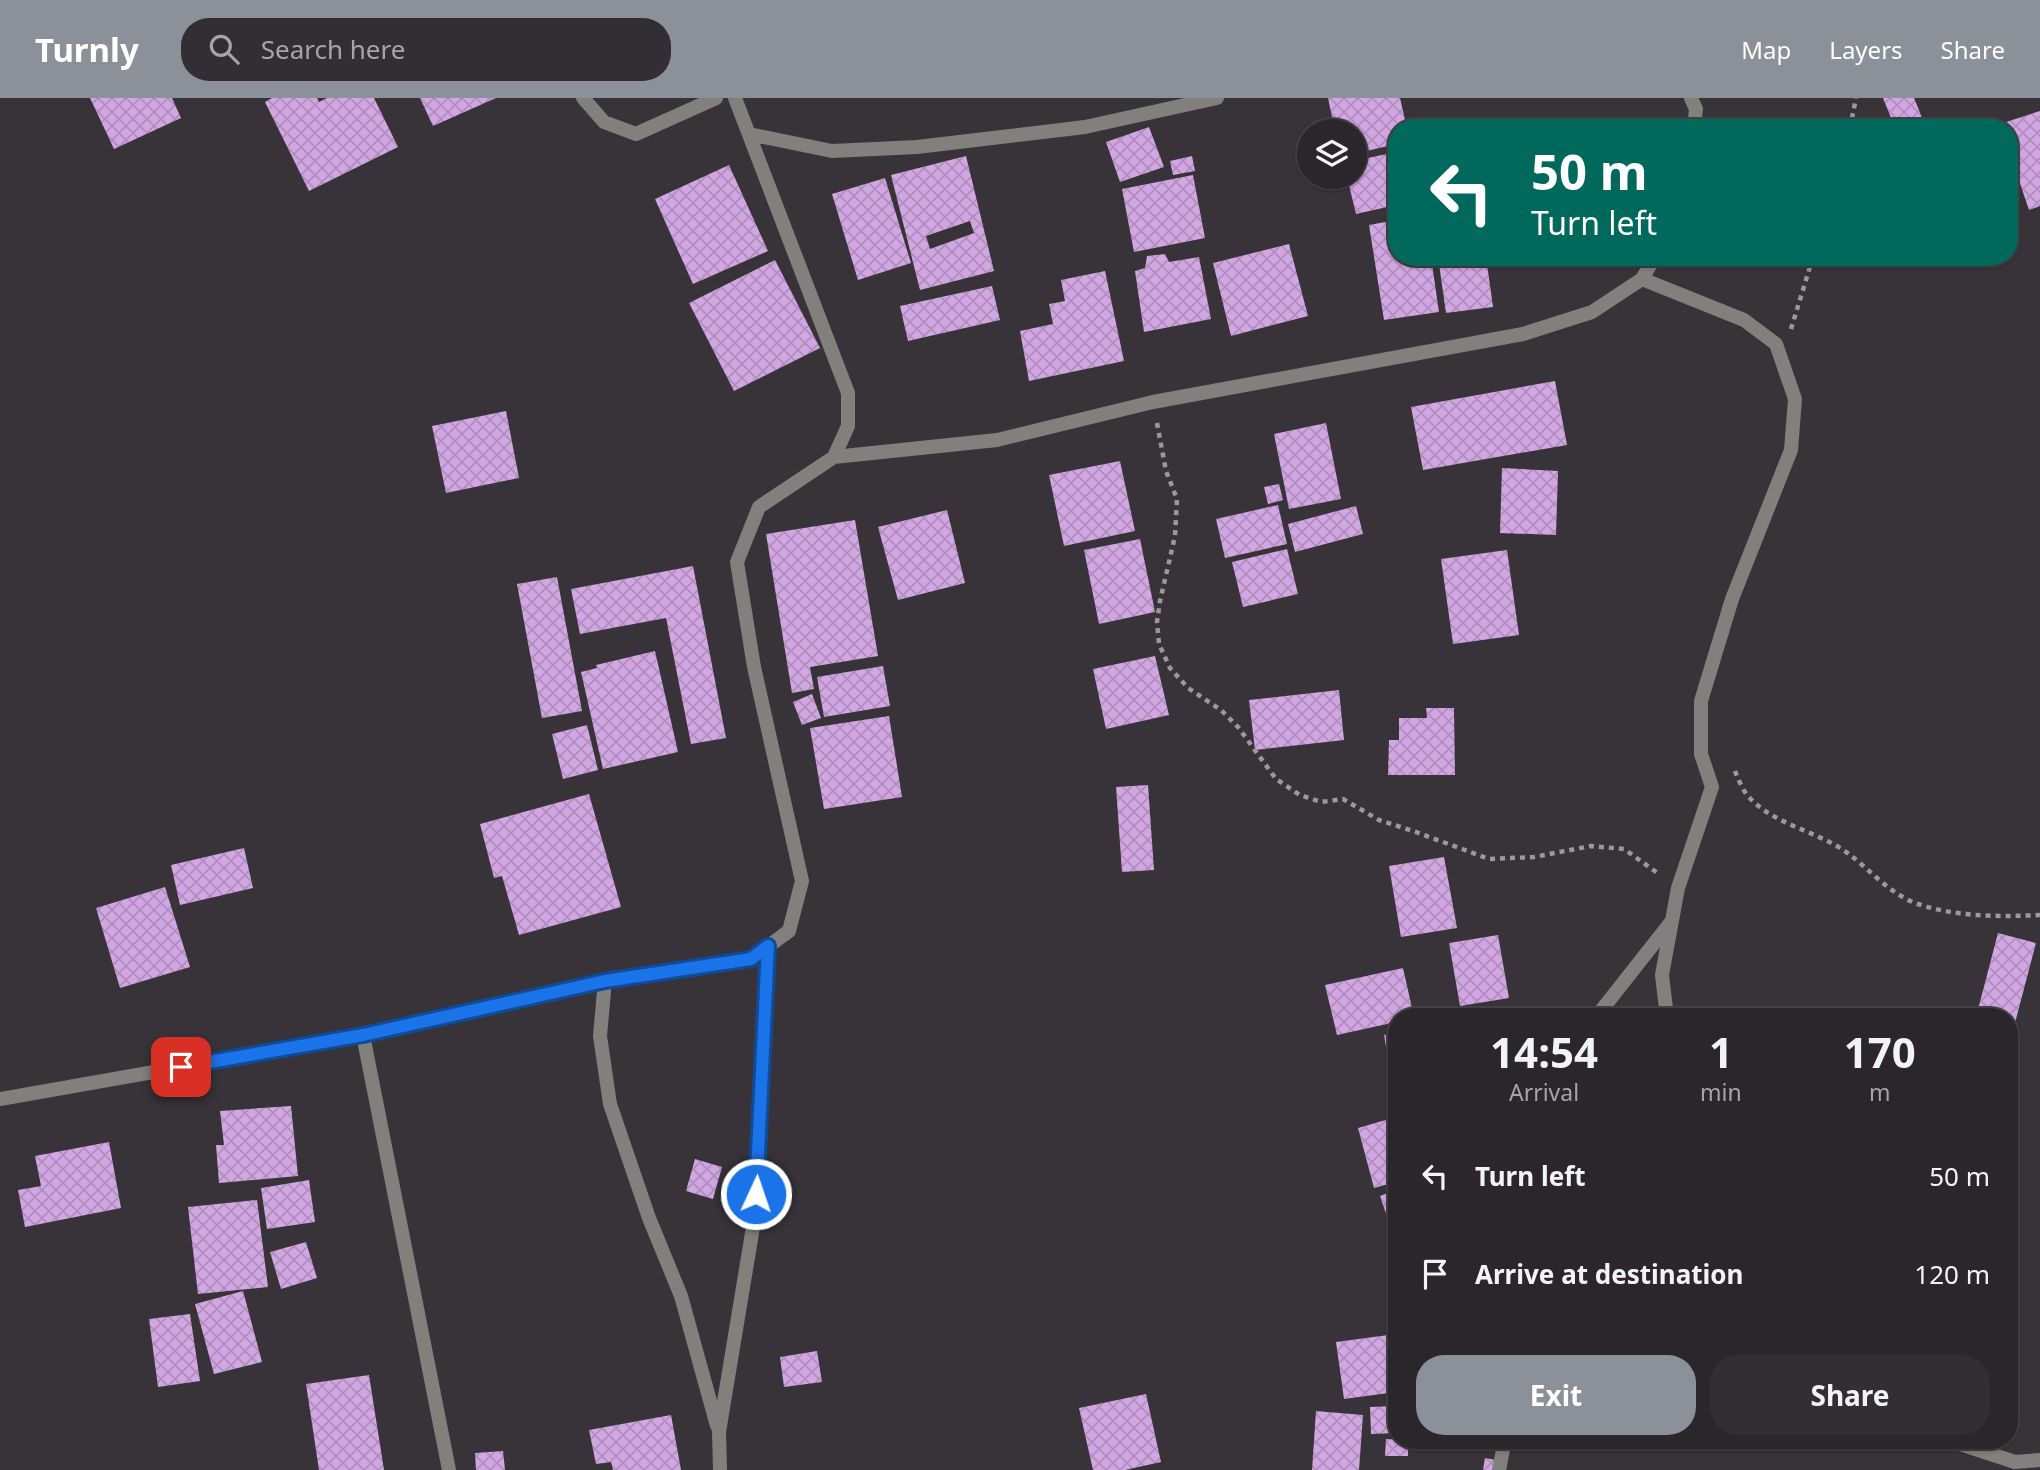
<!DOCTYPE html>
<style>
:root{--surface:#2a262b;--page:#322e33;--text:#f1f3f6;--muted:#a5a5a9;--line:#464347;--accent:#8c9099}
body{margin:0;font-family:"Noto Sans",sans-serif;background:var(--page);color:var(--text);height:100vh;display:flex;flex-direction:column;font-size:26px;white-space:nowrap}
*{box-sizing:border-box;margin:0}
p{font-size:23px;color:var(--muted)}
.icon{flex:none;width:38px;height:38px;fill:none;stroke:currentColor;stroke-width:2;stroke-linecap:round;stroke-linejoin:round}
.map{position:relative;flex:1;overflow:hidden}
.drawer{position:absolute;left:1388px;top:910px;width:630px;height:441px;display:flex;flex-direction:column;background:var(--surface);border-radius:28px;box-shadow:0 2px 5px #0004,0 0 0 2px var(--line)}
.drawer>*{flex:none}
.hud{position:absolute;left:1388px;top:21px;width:630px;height:147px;border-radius:28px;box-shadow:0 2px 5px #0004,0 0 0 2px var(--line);background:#00695c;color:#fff;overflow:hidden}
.fabs{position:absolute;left:1297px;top:21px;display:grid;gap:14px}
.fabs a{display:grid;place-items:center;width:70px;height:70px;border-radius:50%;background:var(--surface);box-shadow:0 2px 5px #0004,0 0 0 2px var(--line);font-size:35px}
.pin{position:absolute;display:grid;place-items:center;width:60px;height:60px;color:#fff;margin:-30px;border-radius:14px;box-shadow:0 4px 10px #0006}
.me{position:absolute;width:77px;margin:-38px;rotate:3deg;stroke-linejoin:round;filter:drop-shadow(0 0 5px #0008)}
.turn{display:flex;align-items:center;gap:24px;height:147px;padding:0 28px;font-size:32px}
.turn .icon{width:91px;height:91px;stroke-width:2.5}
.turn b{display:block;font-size:49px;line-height:60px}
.eta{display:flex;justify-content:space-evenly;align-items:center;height:119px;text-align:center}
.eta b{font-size:42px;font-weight:700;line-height:49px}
.action{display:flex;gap:14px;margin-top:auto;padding:14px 28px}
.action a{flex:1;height:80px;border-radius:28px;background:var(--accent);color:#fff;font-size:28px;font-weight:700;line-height:80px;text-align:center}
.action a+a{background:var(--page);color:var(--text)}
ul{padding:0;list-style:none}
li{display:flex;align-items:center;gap:21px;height:98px;padding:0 28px}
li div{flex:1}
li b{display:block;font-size:26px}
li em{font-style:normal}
header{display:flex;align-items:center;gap:42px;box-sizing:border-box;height:98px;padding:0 35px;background:var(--accent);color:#fff}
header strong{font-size:33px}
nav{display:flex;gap:38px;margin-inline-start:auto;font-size:24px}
.search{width:490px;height:63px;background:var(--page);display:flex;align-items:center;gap:18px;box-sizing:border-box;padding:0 24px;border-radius:28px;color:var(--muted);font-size:26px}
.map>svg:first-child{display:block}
</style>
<header>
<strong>Turnly</strong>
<div class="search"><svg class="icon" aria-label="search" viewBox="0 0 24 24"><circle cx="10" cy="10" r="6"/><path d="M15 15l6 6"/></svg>Search here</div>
<nav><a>Map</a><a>Layers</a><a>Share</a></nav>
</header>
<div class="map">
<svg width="2040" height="1372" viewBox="0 0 2040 1372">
<defs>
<pattern id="building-cross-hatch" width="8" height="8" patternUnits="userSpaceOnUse" patternTransform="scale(1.75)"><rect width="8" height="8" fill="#d2a5e3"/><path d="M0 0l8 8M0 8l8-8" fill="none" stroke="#b08ebd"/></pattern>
</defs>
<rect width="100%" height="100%" fill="#383339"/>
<path fill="url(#building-cross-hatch)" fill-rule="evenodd" d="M90 0H172L181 20 114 51Z
M272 0H317L319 4 327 0H374L398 49 309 93 265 4Z
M420 0H496L433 28Z
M1328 0H1400L1407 30H1396V46L1354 56V33H1335Z
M1883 0H1914L1923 22 1904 30H1895Z
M2040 13V108L2029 112 2009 53V30H2001L2000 26Z
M1149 29 1164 69 1120 84 1106 44Z
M1396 54V107L1356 116 1347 79H1354V63Z
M966 58 994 173 920 192 891 77ZM970 123 974 135 930 151 926 138Z
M1192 58 1195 73 1173 77 1170 63Z
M729 67 768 153 693 186 655 101Z
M1193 77 1205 140 1134 154 1122 91Z
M885 80 911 165 858 182 832 96Z
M1396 122V159H1431L1439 214 1384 222 1369 127Z
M1289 146 1308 218 1231 238 1213 165Z
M1165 156 1169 164 1199 159 1211 221 1144 234 1135 173 1145 170 1147 158Z
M1438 159H1486L1493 209 1446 215Z
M775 162 820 250 734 293 689 205Z
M1105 173 1124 263 1029 283 1020 233 1053 226 1049 206 1065 203 1061 182Z
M992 188 1000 222 908 243 900 208Z
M1555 283 1567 347 1423 372 1411 309Z
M506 313 519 380 446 395 432 328Z
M1326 325 1341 401 1289 411 1274 336Z
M1120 363 1135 433 1064 448 1049 377Z
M1502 370 1558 373 1556 437 1500 435Z
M1279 386 1283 402 1268 406 1264 389Z
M1278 407 1287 446 1225 460 1216 421Z
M1356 408 1363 436 1295 454 1288 426Z
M947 412 965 485 898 502 878 429Z
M855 422 878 558 810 569 814 591 792 595 766 436Z
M1140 441 1155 514 1099 526 1084 452Z
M1287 451 1298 496 1243 509 1232 464Z
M1507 452 1519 537 1453 546 1441 461Z
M693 468 726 640 691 646 666 520 580 536 571 491Z
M557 479 582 613 542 620 517 486Z
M655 553 678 654 603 671 581 574 597 570 596 567Z
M1155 558 1169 617 1106 631 1093 571Z
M883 568 890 608 824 619 817 579Z
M1339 592 1344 642 1255 652 1249 602Z
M812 596 821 620 802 627 793 604Z
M1426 610H1454L1455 677H1388L1389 642H1399V620H1427Z
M889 618 902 699 824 711 810 630Z
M587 627 598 672 563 681 552 636Z
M1148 687 1154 772 1122 774 1116 689Z
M589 696 621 809 519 837 502 778 494 780 480 726Z
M244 750 253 790 180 807 171 767Z
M1444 759 1457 830 1401 839 1389 768Z
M165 789 190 869 120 890 96 810Z
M1998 835 2036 845 2010 944 2009 919H1976Z
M1498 837 1509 900 1460 908 1449 845Z
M1403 870 1414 919H1396V924L1337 937 1325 887Z
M1396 935V1002H1395L1384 937Z
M291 1008 298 1078 219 1085 216 1047H224L220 1013Z
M1396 1019V1084L1374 1090 1358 1030Z
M109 1044 121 1110 25 1129 18 1092 41 1088 35 1058Z
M695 1061 722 1069 713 1101 686 1093Z
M309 1082 315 1124 267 1131 261 1090Z
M1396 1092V1145L1380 1098Z
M257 1102 268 1189 198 1196 188 1109Z
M306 1144 317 1180 281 1191 270 1154Z
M243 1193 262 1264 214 1276 195 1206Z
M190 1216 200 1283 158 1289 149 1221Z
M1396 1236V1294L1344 1301 1336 1244Z
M817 1253 822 1284 784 1289 780 1259Z
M369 1277 384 1372H319L306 1286Z
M1146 1296 1161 1364 1125 1372H1093L1079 1310Z
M1396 1308V1335L1371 1336 1370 1309Z
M1316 1313 1363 1317 1359 1372H1312Z
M671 1317 681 1372H613L611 1364 596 1366 589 1332Z
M1386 1341 1408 1342V1358H1385Z
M503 1353 505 1372H476L475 1355Z
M1485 1360 1501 1363 1499 1372H1483Z"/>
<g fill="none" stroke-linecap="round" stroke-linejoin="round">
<path stroke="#9c989d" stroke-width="4.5" stroke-dasharray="5 5" stroke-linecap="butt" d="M1850 30 1856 0
M1791 231 1813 159
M1157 325 1166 373 1177 401 1175 438 1160 503 1157 524 1159 546 1170 570 1188 590 1221 612 1238 629 1276 681 1300 697 1321 704 1343 701 1379 722 1416 734 1489 761 1534 759 1591 748 1624 751 1659 776
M1735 673C1738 681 1742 690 1747 697 1774 728 1817 732 1849 756 1870 772 1891 797 1918 806 1957 819 1999 819 2040 817"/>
<path stroke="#81807d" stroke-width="14" d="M583 0 604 24 636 36 716 0
M1691 0 1696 11 1694 30
M749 36 832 53 917 49 1085 29 1217 0
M1642 181 1744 222 1776 246 1795 301 1791 352 1732 501 1701 603V656L1712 689 1678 790 1662 877 1667 919
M834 359 997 342 1153 304 1523 236 1592 214 1642 181 1655 159
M605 882 600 938 610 1006 649 1120 681 1198 717 1328
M1596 919 1671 824
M363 937 449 1372
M0 1001 363 937 605 882 751 861 789 833 802 783 754 569 737 464 759 409 834 359 848 328V295L735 0
M1948 1342 2015 1364 2040 1362
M720 1372 719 1334 754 1123 768 848
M1499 1372 1505 1342"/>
</g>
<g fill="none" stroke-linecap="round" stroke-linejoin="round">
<defs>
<path id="route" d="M181 969 363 937 605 883 751 861 768 848 756 1096"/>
</defs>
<use href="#route" stroke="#114b97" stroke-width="18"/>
<use href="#route" stroke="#1a73e8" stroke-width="12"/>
</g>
</svg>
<div class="fabs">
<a><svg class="icon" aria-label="layers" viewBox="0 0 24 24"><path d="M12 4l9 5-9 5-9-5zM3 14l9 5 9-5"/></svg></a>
</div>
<div class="pin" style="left:181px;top:969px;background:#d93025"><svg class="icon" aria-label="arrive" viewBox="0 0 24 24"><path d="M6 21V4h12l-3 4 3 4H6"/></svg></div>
<svg class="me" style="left:756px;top:1096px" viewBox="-20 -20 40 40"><circle r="17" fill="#1a73e8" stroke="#fff" stroke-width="3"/><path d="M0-11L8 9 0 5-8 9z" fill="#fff"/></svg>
<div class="hud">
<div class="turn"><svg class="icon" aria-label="left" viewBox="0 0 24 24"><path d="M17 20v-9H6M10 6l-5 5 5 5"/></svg><div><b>50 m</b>Turn left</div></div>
</div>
<section class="drawer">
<div class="eta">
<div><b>14:54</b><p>Arrival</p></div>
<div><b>1</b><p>min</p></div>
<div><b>170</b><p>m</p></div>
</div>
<ul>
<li><svg class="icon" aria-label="left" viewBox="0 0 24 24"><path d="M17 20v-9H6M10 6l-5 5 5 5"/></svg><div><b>Turn left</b></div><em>50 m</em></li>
<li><svg class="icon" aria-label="arrive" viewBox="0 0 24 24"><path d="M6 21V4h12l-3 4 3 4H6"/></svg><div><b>Arrive at destination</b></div><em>120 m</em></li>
</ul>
<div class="action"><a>Exit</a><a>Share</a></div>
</section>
</div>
